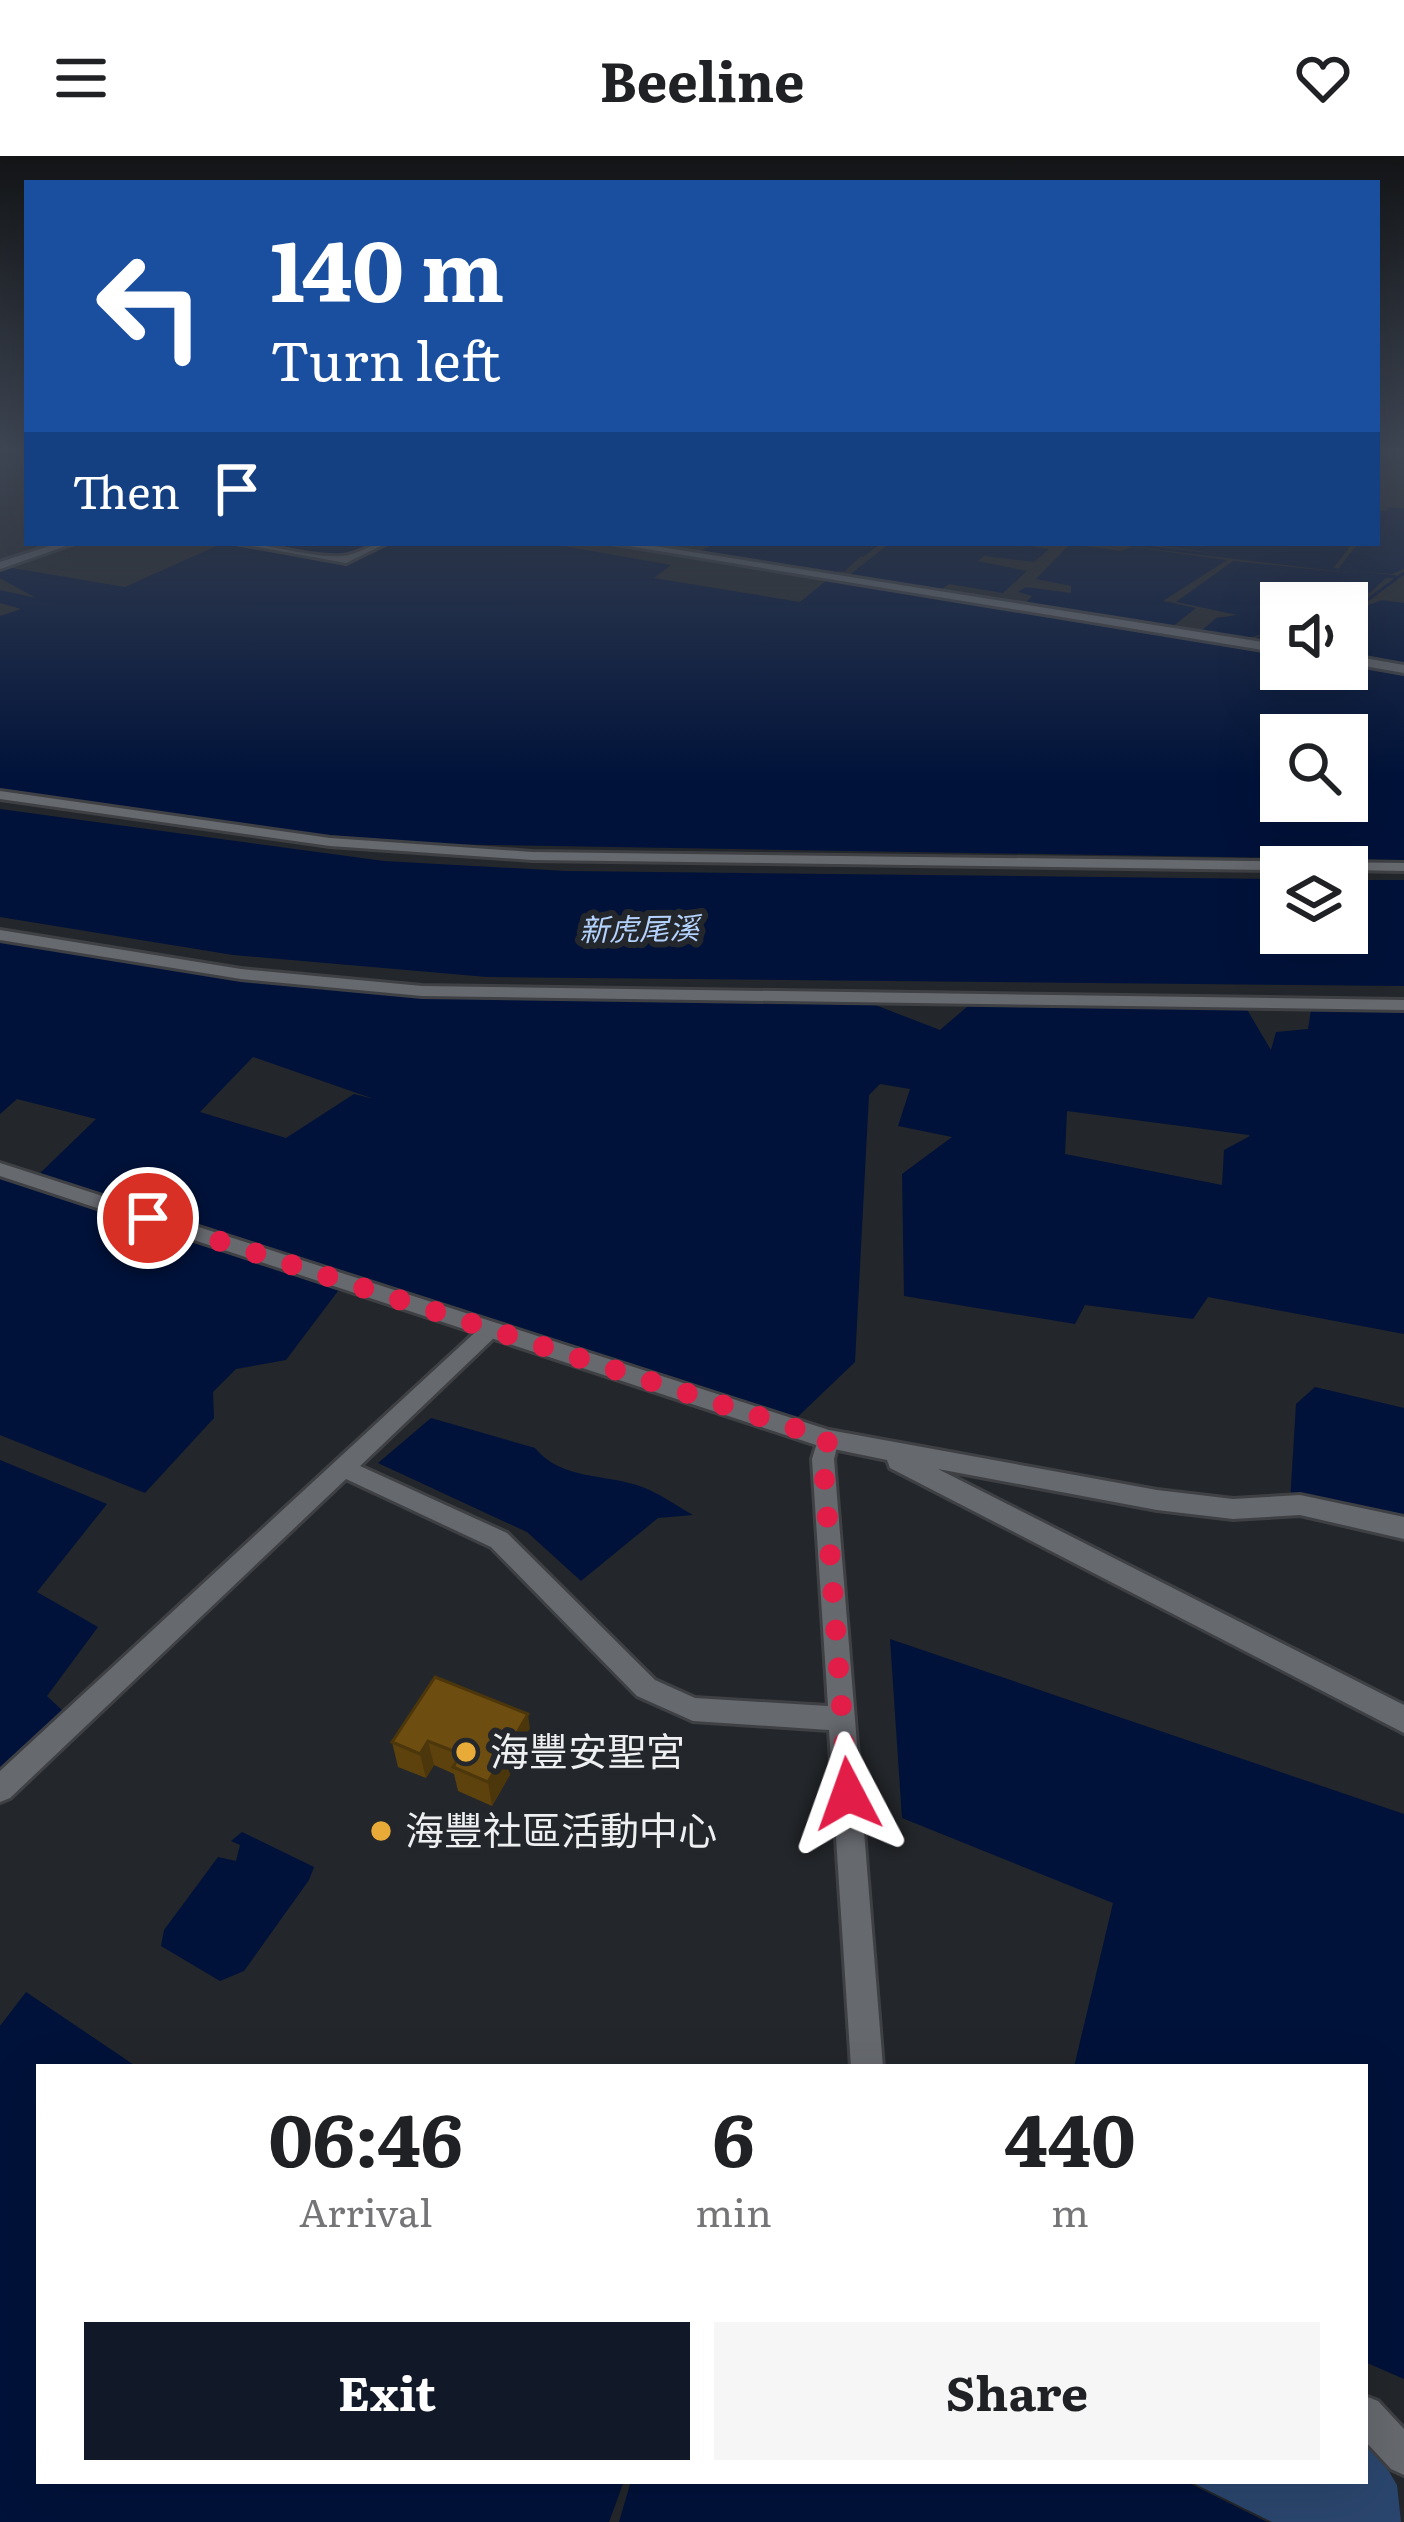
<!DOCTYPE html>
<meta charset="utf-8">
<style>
:root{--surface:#fff;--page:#f6f6f6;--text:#202124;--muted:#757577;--accent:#111827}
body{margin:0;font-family:Literata,"Noto Sans TC",serif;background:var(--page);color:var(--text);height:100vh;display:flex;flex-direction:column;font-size:45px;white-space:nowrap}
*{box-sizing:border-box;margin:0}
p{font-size:39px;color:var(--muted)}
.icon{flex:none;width:66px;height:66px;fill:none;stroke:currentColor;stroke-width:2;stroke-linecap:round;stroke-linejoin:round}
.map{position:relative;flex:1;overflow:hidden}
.drawer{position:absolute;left:36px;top:1908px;width:1332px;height:420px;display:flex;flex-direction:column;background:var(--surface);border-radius:0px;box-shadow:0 12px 48px #0002}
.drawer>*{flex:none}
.banner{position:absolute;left:24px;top:24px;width:1356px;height:366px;border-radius:0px;box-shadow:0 12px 48px #0002;background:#1a4fa0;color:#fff;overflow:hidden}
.tools{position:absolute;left:1260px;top:426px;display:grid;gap:24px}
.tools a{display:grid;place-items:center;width:108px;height:108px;border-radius:0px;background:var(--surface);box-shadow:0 12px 48px #0002;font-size:60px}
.pin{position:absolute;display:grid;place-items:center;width:102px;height:102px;color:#fff;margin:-51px;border:6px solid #fff;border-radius:50%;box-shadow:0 3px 12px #0007}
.me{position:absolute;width:132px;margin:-66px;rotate:356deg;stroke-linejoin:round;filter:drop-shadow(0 0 9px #0008)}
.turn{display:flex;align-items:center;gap:42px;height:252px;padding:0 48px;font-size:54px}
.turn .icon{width:156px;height:156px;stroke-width:2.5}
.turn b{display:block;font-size:84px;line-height:102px}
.then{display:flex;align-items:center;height:114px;padding:0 48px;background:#0003;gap:24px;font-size:45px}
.eta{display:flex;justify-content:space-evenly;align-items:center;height:204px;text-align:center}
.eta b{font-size:72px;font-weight:700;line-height:84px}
.button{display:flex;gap:24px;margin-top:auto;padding:24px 48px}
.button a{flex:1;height:138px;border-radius:0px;background:var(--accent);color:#fff;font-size:48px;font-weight:700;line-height:138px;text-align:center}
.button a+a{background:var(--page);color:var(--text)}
header{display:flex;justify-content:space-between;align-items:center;height:156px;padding:0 48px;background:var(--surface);font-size:54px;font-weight:700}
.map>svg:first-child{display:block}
</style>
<header><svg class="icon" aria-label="menu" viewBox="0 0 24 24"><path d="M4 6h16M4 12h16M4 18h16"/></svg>Beeline<svg class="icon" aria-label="heart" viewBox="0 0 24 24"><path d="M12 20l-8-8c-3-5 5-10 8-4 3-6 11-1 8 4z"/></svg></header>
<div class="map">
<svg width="1404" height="2366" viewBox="0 0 1404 2366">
<rect width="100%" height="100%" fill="#23262a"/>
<path fill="#2b466e" d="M1365 2275 1397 2329 1401 2366H1272L1189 2325H1365Z"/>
<path fill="#00123a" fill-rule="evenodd" d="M1388 351 1404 352V413L1392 418 1338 413 1356 390 1351 389 1332 414 1141 387H1377V354L1386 355Z
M223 387H547L671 409 654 422 800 446 827 424H841L1281 495V513H1347V505L1404 515V704L433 688 305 677 0 633V460L21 453 0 447V434L36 442 0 422V416L12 412 125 431ZM1281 579H1347V645H1281Z
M715 387H875L845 415 830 416 699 396Z
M890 387H1015L1049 393 1034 406 984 400 978 405 1027 415 1003 437 949 428 940 434 848 420Z
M1070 388 1121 395 1132 391 1227 404 1163 445 1196 452 1172 471 1026 447 1032 440 1018 436 1026 431 1071 437V430L1036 423Z
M1233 405 1387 421 1370 437H1358L1349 445 1354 448 1347 450 1281 447V460L1273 467 1281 472 1243 484 1200 476 1216 462 1237 459 1176 446Z
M1382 444 1404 447V509L1347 500V457Z
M0 653 384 705 566 715 1281 723V777H1347V724H1404V830L487 821 233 799 0 761Z
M0 779 318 827 857 842 940 874 975 844 1243 847 1271 894 1276 876 1308 873 1312 848 1404 849V1178L1208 1141 1193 1163 1085 1149 1075 1168 904 1140 902 1018 952 981 898 970 910 933 880 928 869 939 855 1206 784 1274 344 1127 286 1204 236 1213 213 1236 214 1262 145 1337 0 1279V1013L33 1024 96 963 17 943 0 958ZM253 901 374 943 354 938 286 982 200 956ZM1067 955 1249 979 1250 980 1224 994 1222 1029 1065 998Z
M1315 1231 1404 1252V1377L1290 1347 1296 1248Z
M431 1262 535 1292C562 1325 606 1317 642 1331 659 1337 677 1350 693 1359L658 1362 581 1425 527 1376 378 1307Z
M0 1304 107 1348 37 1436 98 1471 47 1540 66 1558 0 1619Z
M890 1483 1404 1658V2223L1365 2206V1911H1074L1113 1747 902 1662Z
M242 1676 314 1711 309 1724 244 1815 220 1825 161 1790 164 1774 218 1701 236 1705 240 1689 231 1685Z
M26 1836 137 1911H39V2325H624L609 2366H0V1870Z
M631 2325H1185L1267 2366H619Z"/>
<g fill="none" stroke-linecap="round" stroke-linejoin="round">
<path stroke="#00123a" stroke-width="3" d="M601 387 833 424
M1114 387 1396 421
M863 399 879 387
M1347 452 1366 445 1404 417
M1249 486 1281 475
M0 634 70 644
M277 675 367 685
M528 696 1404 706"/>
<defs>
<path id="minor" d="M0 635 330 682 532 696 1404 707V715L1347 714V711H1281V714L532 704 330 690 0 643Z
M0 774 241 813 422 830 1404 844V854L422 840 241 823 0 784Z
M489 1168 499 1175 496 1180 360 1310 507 1377 655 1524 695 1542 828 1550 812 1303 820 1277H836L839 1283 834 1303 883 1911H851L829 1574 693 1565 637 1540 491 1391 346 1323 10 1642 0 1646V1615L482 1170Z
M1365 2240 1378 2245 1404 2273V2319L1391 2313 1365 2285Z"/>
<path id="tertiary" d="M59 387H75L0 413V406Z
M236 387C271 387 307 402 342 400 358 399 370 387 387 387L346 407Z
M610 387H635L1281 489V497Z
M1347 499 1404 509V517L1347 507Z
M0 1007 829 1274 1157 1334 1233 1343 1300 1339 1404 1361V1383L1300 1359 1233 1363 1157 1354 938 1313 1404 1549V1577L890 1312 887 1304 819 1290 0 1020Z"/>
</defs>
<use href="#minor" stroke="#3e4044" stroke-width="6"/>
<use href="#tertiary" stroke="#3e4044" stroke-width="6"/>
<use href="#minor" fill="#66696e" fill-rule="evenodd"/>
<use href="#tertiary" fill="#66696e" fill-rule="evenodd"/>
</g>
<path fill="#5e420e" d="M531 1582 492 1650 458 1635 454 1618 434 1609 426 1622 398 1611 392 1586Z"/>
<path fill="#4c360b" d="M528 1558 531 1582 492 1650 488 1626Z
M428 1585 434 1609 426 1622 420 1598Z"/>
<path fill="#6d4d10" stroke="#4c360b" stroke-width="3" d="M435 1521 528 1558 488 1626 453 1611 461 1598 428 1585 420 1598 392 1586Z"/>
<linearGradient id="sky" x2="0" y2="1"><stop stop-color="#131517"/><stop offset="0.47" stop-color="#3f4755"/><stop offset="1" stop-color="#3f4755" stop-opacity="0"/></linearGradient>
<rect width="1404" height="627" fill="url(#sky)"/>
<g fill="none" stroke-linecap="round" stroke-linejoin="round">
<path stroke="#e11d48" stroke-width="21" stroke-dasharray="0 37.8" d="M148 1062 828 1283 823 1303 848 1638"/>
</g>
<g fill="#e9ab38" stroke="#23262a" stroke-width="4.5">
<circle cx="466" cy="1596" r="12"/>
<circle cx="381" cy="1675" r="12"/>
</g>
<g text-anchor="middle" stroke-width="12" stroke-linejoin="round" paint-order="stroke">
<g font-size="30" font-style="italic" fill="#b4d2fe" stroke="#23262a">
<text transform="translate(639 774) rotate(-1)" y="10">新虎尾溪</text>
</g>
<g font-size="39" fill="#edeff1" stroke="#23262a" text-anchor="start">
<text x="490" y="1610">海豐安聖宮</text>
<text x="405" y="1689">海豐社區活動中心</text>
</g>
</g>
</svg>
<div class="tools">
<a><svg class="icon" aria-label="sound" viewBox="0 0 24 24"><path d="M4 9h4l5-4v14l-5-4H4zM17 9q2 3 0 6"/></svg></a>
<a><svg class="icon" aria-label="search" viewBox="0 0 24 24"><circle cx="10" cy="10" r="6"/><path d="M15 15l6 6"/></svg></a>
<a><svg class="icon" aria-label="layers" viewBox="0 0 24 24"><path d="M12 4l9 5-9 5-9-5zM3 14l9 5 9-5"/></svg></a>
</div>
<div class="pin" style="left:148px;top:1062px;background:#d93025"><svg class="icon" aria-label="arrive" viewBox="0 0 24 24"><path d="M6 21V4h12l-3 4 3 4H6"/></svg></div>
<svg class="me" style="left:848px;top:1638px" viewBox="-20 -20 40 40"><path d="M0-17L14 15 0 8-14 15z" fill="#e11d48" stroke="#fff" stroke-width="4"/></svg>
<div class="banner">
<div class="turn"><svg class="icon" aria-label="left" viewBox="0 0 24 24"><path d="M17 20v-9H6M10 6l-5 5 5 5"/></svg><div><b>140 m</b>Turn left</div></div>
<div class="then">Then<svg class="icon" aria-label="arrive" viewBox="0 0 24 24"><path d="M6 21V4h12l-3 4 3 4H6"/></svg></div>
</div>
<section class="drawer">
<div class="eta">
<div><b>06:46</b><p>Arrival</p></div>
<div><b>6</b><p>min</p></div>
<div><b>440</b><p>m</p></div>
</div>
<div class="button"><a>Exit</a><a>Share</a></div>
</section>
</div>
